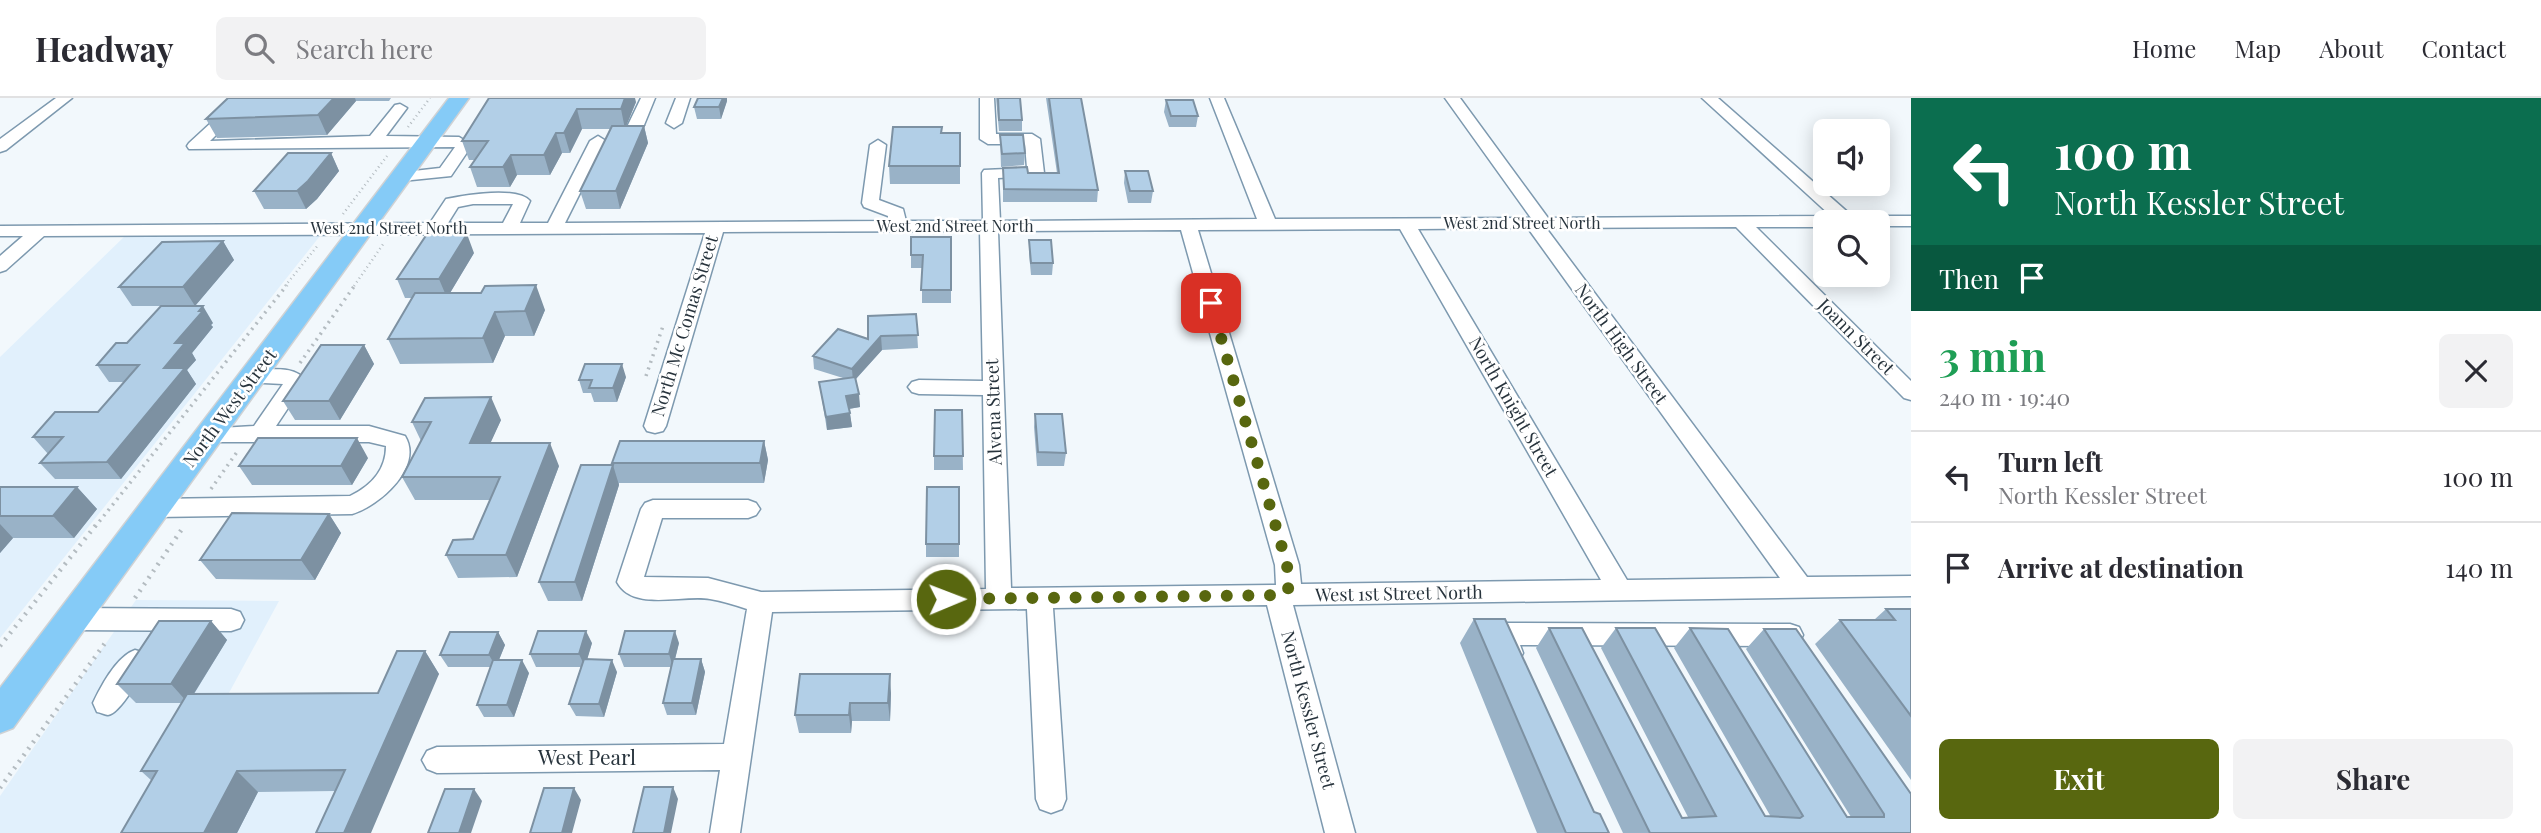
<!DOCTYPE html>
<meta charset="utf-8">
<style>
:root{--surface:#fff;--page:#f2f2f3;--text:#2b2b33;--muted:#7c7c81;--line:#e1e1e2;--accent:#58670f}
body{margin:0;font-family:"Playfair Display",serif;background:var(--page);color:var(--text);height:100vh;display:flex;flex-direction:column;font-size:26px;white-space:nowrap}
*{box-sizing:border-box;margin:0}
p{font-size:23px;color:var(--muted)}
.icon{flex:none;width:38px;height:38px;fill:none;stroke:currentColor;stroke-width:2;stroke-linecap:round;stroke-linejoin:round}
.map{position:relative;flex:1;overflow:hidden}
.side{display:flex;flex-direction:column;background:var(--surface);width:630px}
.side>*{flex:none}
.banner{background:#0b6e4f;color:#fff;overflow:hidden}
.tools{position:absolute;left:1813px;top:21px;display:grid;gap:14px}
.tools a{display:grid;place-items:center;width:77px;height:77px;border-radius:10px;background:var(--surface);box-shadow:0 4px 18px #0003;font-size:35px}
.pin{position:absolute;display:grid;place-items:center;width:60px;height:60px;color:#fff;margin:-30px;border-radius:14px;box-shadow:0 4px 10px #0006}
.me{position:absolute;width:77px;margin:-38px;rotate:89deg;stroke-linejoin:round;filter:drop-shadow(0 0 5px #0008)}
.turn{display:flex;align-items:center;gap:24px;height:147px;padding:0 28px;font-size:32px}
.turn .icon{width:91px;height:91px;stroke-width:2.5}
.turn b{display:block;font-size:49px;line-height:60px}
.then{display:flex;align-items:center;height:66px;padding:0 28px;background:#0003;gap:14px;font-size:26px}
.round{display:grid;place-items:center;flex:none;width:74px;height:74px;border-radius:10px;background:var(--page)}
.headline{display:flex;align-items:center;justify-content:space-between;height:119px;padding:0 28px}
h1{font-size:42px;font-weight:700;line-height:52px;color:#1e9e55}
.cta{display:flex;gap:14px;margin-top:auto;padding:14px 28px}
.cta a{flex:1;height:80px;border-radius:10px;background:var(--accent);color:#fff;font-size:28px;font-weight:700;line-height:80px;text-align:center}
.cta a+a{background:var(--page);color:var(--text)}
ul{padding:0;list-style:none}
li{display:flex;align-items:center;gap:21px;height:91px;padding:0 28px;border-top:2px solid var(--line)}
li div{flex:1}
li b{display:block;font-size:26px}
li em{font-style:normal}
header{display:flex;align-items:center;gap:42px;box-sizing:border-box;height:98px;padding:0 35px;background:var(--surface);border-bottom:2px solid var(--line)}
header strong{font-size:33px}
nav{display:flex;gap:38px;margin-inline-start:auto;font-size:24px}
.search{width:490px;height:63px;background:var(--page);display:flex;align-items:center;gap:18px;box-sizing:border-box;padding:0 24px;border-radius:10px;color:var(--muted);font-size:26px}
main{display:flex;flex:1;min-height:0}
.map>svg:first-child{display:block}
</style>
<header>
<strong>Headway</strong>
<div class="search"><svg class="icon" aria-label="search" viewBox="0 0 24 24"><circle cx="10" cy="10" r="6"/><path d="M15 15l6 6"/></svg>Search here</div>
<nav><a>Home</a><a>Map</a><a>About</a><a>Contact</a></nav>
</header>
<main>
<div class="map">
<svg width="1911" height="735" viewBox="0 0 1911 735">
<rect width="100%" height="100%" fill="#f2f8fc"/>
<path fill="#e1f0fc" d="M125 138H320L0 540V259Z
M136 502 279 503 224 604 380 605 322 735H0V698Z"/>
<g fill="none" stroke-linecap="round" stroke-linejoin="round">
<defs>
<path id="minor" d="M56 0H72L6 52 0 54V41Z
M238 0H254L210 43 370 38 395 7 400 6 407 10 386 38 459 39 472 47 451 78 402 83 396 81 394 78 396 75 440 70 455 49 189 51 187 48 189 45Z
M641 0H655L644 27 636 32 628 27Z
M676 0H690L682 25 674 30 666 25Z
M980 0H994L996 36H1032L1040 41 1044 75 1042 78 998 80 1000 123 1257 121 1210 0H1224L1275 121 1531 120 1445 0H1460L1548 120 1831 118 1702 0H1718L1852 118H1911V128H1878V124H1825V129H1756L1911 283V302L1904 300 1736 129 1546 130 1807 479 1911 478V498L1293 507 1355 735H1325L1267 507 1053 510 1066 701 1062 711 1051 715 1040 711 1036 701 1027 511 772 514 740 735H710L720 672 437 675 427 671 422 662 427 653 437 649 724 646 747 511C735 507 722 503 710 501 683 496 633 514 617 484L641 411 645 405 653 402H748L756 405 760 411 756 417 748 420H662L644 479 708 480 761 494 986 491 983 297 919 296 912 294 908 289 912 284 919 282 983 283 980 133 723 134 666 328 663 333 655 335 647 333 644 328 705 135 44 138 6 172 0 174V158L23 138H0V128L430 125 446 101C465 97 517 88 530 103L520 125H548L590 43 598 38 606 43 565 125 888 123V118L864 109 862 105 870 47 878 42 886 47 879 102 903 111 906 123H983L982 75 984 72 1027 70 1025 46H988L980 41ZM473 106H513L503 125H448L458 109ZM1528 130 1530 133 1780 480 1627 482 1418 131ZM1400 131 1601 482 1301 486 1299 467 1198 132ZM1181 132 1275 467 1276 487 1011 490 998 133Z
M254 272C272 272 295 267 306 283L276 328H369L405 338C424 369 379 408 352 416L156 419 148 416 144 410 148 404 156 401 350 398C371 388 386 372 386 348L369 344H211L203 341 200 336 203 331 254 328 283 286 247 284 244 279 247 274Z
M73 510 231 511 240 514 244 522 240 530 231 533 73 532 64 528 60 521 64 514Z
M1501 525 1790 526 1799 529 1803 537 1799 545 1790 548 1520 547 1523 555 1519 563 1510 566 1501 563 1488 536 1492 528Z
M135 552 145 555 149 563C143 575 120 616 108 617 106 617 99 614 97 614L93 605C101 588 117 558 135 552Z"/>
<path id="major" d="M449 0H469L13 630 0 635V590Z"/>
</defs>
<use href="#minor" stroke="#7d99af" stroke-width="3"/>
<use href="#major" stroke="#d0d2d4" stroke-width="3"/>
<path stroke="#b4bcc1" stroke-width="2.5" stroke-dasharray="1 3.5" stroke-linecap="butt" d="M408 29 430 0
M343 116 387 58
M285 188 319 146
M354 188 384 145"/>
<path stroke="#b4bcc1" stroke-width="3.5" stroke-dasharray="2 5" stroke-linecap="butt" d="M300 265 355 187
M646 278 663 228
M211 391 237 354
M95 429 287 187"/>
<path stroke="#b4bcc1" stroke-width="4.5" stroke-dasharray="2 6" stroke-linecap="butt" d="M135 500 184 428
M0 548 96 427
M0 690 108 541"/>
<use href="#minor" fill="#fff" fill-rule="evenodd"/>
<use href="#major" fill="#85cbf7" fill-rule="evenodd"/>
</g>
<path fill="#99b2c7" d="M228 0H391L389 3H356L327 37 217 40 206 21Z
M489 0 636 4 626 28H644L648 45 620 111H586L580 93 611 31H582L570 55H562L550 77H517L510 89H477L470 69 475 62H469L462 43Z
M996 0H1020L1022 22V33H999Z
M1046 0H1081L1098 92 1097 104H1003V70L1028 75H1057Z
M1166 2 1198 18 1196 29H1169L1164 14Z
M727 3 721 21H697L694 9Z
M942 35H960V86H890L889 68Z
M1000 37 1025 55 1024 67 1001 69Z
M331 55 339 73 317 101 306 111H264L254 93Z
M1125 73 1153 93 1151 105H1128L1124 85Z
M951 139V205H922V170H911V157Z
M1029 142 1053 165 1052 177H1031L1029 155Z
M223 143 234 162 195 208H132L119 189Z
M474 155 450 195 545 212 534 238H505L493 265 400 266 388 241 412 200H405L397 181Z
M916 216 918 250 882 252 856 281 860 309 849 311 852 329 827 332 819 284 843 280 814 271 813 258 868 241Z
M213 225 211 227 213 229 192 255 196 262 187 272 196 286 121 381H55L40 365 48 356 33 339 98 314 125 284H109L97 267 127 245Z
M364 247 374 266 340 322H295L283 303Z
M626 279 617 304H594L591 295H583L579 282Z
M962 312 963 372H934V358Z
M1035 316 1066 355 1064 368H1037L1034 329Z
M501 322 490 345 559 368 517 479 458 480 446 457 473 441 490 402H415L402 379 421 343 412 324Z
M764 343 768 362 764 385H619V387L582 503H548L539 484 613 367 612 365Z
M368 360 352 387H252L239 368Z
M0 389H77L97 411 74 440H13L0 455Z
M959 389V459H926V446Z
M329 416 341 435 315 482 216 481 200 462Z
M1886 511H1911V682L1815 546 1840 522H1874Z
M1474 521 1594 714 1609 735H1537L1460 545Z
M211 523 227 542 194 596 378 595 425 553 439 576 335 693 258 694 237 735H121L152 683 141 673 182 605H136L117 586Z
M1549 530 1682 720 1688 719 1601 550 1616 530 1765 718 1771 719 1674 550 1690 530 1847 719H1851L1746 551 1764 531 1911 735H1623L1536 550Z
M498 534 505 547 499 562 529 575 514 619H484L477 607 491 569H448L440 557Z
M592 545 587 561 617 574 604 619 576 618 569 606 581 569H536L530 556Z
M679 545 675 561H701L705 574 696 617H667L663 605 671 569H624L619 556Z
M891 595 890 623H852L851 635H799L795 617Z"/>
<path fill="#7d91a2" d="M334 0H355L356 3 327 37 318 17Z
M625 0H635L636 4 625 31 621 11Z
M723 0H727V3L721 21 719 9Z
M577 11 582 31 570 55 564 35Z
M644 28 648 45 620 111 616 93Z
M556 35 562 55 550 77 544 57Z
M331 55 339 73 317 101 306 111 297 93Z
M511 57 517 77 510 89 503 69Z
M467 136 474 155 447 200 439 181Z
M223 143 234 162 195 208 183 189Z
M536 187 545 212 534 238 525 213Z
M203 208 213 225 211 227 213 229 192 255 196 262 187 272 196 286 121 381 107 364 164 270 175 245Z
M495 214 505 238 493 265 483 240Z
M881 238 882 252 853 284 852 271Z
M364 247 374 266 340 322 329 303Z
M622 266 626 279 617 304 613 290Z
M859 296 860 309 848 311 846 298Z
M491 299 501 322 480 368 470 345Z
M850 315 852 329 827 332 826 319Z
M357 340 368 360 352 387 341 368Z
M764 343 768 362 764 385 760 365Z
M550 345 559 368 517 479 506 457Z
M613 367 619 387 582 503 575 484Z
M77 389 97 411 74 440 53 418Z
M329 416 341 435 315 482 301 462Z
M0 426 13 440 0 455Z
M211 523 227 542 188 605 171 586Z
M586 533 592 545 585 569 579 556Z
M675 533 679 545 673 569 669 556Z
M498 534 505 547 496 569 489 557Z
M425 553 439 576 371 735H344Z
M701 561 705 574 696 617 692 605Z
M522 562 529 575 514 619 507 607Z
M612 562 617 574 604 619 599 606Z
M890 576 891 595 890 623 888 605Z
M850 605 852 623 851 635 849 617Z
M237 673 258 694 237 735H204Z
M673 689 678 701 671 735H664Z
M574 690 581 702 572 735H562Z
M474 691 482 703 471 735H459Z"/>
<path fill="#b2cfe7" stroke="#7d91a2" stroke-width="2" d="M228 0H334L318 17 206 21Z
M489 0H625L621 11H577L564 35H556L544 57H511L503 69H470L488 43H462Z
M698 0H723L719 9H694Z
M998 0H1020L1022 22H999Z
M1049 0H1081L1098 92 1004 91 1003 70 1027 69 1028 75H1059Z
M1166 2H1193L1198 18H1171Z
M612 28H644L616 93H580Z
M893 29H942L941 35H960V68H889Z
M1000 37H1023L1025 55 1002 56Z
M288 55H331L308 83 297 93H254Z
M1125 73H1148L1153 93H1130Z
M427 136H467L439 181H397Z
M911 139H951V192H921L923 157H911Z
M1029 142H1051L1053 165H1031Z
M223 143 183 189H119L162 144Z
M536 187 525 213 495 214 483 240 388 241 415 195H481L485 188Z
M161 208H203L199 213H203L175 245H185L164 270H185L107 364 40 365 63 339H33L55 314H98L139 267H97L116 245H127Z
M916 216 918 237 881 238 852 271 813 258 838 231 868 241V218Z
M321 247H364L329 303H283Z
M585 266H622L613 290H589L592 282H579Z
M855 279 859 296 846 298 850 315 826 319 819 284Z
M491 299 470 345H550L506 457H446L453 442 473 441 500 379H402L431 324H412L425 300Z
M935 312H962L963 358H934Z
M1035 316H1062L1066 355 1038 354Z
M258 340H357L341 368H239Z
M620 343H764L760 365H612Z
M581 367H613L575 484H539Z
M0 389H77L53 418H0Z
M927 389H959V446H926Z
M232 415 329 416 301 462H200Z
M1886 511H1911V618L1840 522H1895Z
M1474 521H1505L1594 714 1600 716 1609 735H1566Z
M159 523H211L171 586H117Z
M1549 530H1582L1682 720 1716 718 1616 530H1655L1765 718 1800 720 1803 718 1690 530 1728 531 1847 719H1884V716L1764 531H1796L1911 696V735H1650Z
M538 533H586L579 556H530Z
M625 533H675L669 556H619Z
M450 534H498L489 557H440Z
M397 553H425L344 735H316L345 672 237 673 204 735H121L157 673H141L187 596 378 595Z
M584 561 612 562 599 606H569Z
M673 561H701L692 605H663Z
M493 562H522L507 607H477Z
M800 576H890L888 605H850L849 617H795Z
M644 689H673L664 735H633Z
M544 690H574L562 735H530Z
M445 691H474L459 735H428Z"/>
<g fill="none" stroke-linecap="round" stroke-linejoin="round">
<path stroke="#58670f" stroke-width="12" stroke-dasharray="0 21.6" d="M946 501 1283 497 1289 489 1287 467 1211 205"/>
</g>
<g text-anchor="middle" stroke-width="5" stroke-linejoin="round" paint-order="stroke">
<g font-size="16" fill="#28343d" stroke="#fff">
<text x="1522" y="131">West 2nd Street North</text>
<text x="955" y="134">West 2nd Street North</text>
<text x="389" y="136">West 2nd Street North</text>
</g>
<g font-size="18" fill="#28343d" stroke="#fff">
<text transform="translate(685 228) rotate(-73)" y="6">North Mc Comas Street</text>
<text transform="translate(1856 239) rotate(45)" y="6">Joann Street</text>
<text transform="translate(1621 246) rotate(54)" y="6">North High Street</text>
<text transform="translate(1513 309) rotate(60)" y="6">North Knight Street</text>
<text transform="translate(230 310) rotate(-53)" y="6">North West Street</text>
<text transform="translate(994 314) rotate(-92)" y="6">Alvena Street</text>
<text transform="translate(1399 496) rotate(-1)" y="6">West 1st Street North</text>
<text transform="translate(1308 612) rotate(75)" y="6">North Kessler Street</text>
</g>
<g font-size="21" fill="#28343d" stroke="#fff">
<text x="587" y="667">West Pearl</text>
</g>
</g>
</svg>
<div class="tools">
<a><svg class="icon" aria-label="sound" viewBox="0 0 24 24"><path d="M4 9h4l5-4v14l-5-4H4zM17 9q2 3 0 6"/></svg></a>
<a><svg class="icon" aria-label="search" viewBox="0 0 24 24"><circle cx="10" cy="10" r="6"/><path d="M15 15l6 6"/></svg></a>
</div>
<div class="pin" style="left:1211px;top:205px;background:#d93025"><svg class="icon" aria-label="arrive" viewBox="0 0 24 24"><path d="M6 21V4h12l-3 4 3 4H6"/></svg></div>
<svg class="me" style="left:946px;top:501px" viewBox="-20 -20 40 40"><circle r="17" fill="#58670f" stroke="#fff" stroke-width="3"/><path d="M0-11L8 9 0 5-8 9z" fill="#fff"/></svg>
</div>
<section class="side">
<div class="banner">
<div class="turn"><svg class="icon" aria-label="left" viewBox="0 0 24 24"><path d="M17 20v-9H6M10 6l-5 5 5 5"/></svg><div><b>100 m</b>North Kessler Street</div></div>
<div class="then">Then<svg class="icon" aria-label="arrive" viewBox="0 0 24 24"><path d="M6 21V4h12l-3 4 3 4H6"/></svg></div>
</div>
<div class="headline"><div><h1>3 min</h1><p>240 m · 19:40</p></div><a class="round"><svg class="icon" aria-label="close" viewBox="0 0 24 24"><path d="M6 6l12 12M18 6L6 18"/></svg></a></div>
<ul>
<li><svg class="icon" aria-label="left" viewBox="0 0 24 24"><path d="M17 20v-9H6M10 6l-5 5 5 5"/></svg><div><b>Turn left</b><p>North Kessler Street</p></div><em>100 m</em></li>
<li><svg class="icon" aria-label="arrive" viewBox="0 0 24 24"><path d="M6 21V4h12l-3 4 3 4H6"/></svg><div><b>Arrive at destination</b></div><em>140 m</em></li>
</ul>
<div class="cta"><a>Exit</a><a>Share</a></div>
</section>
</main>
